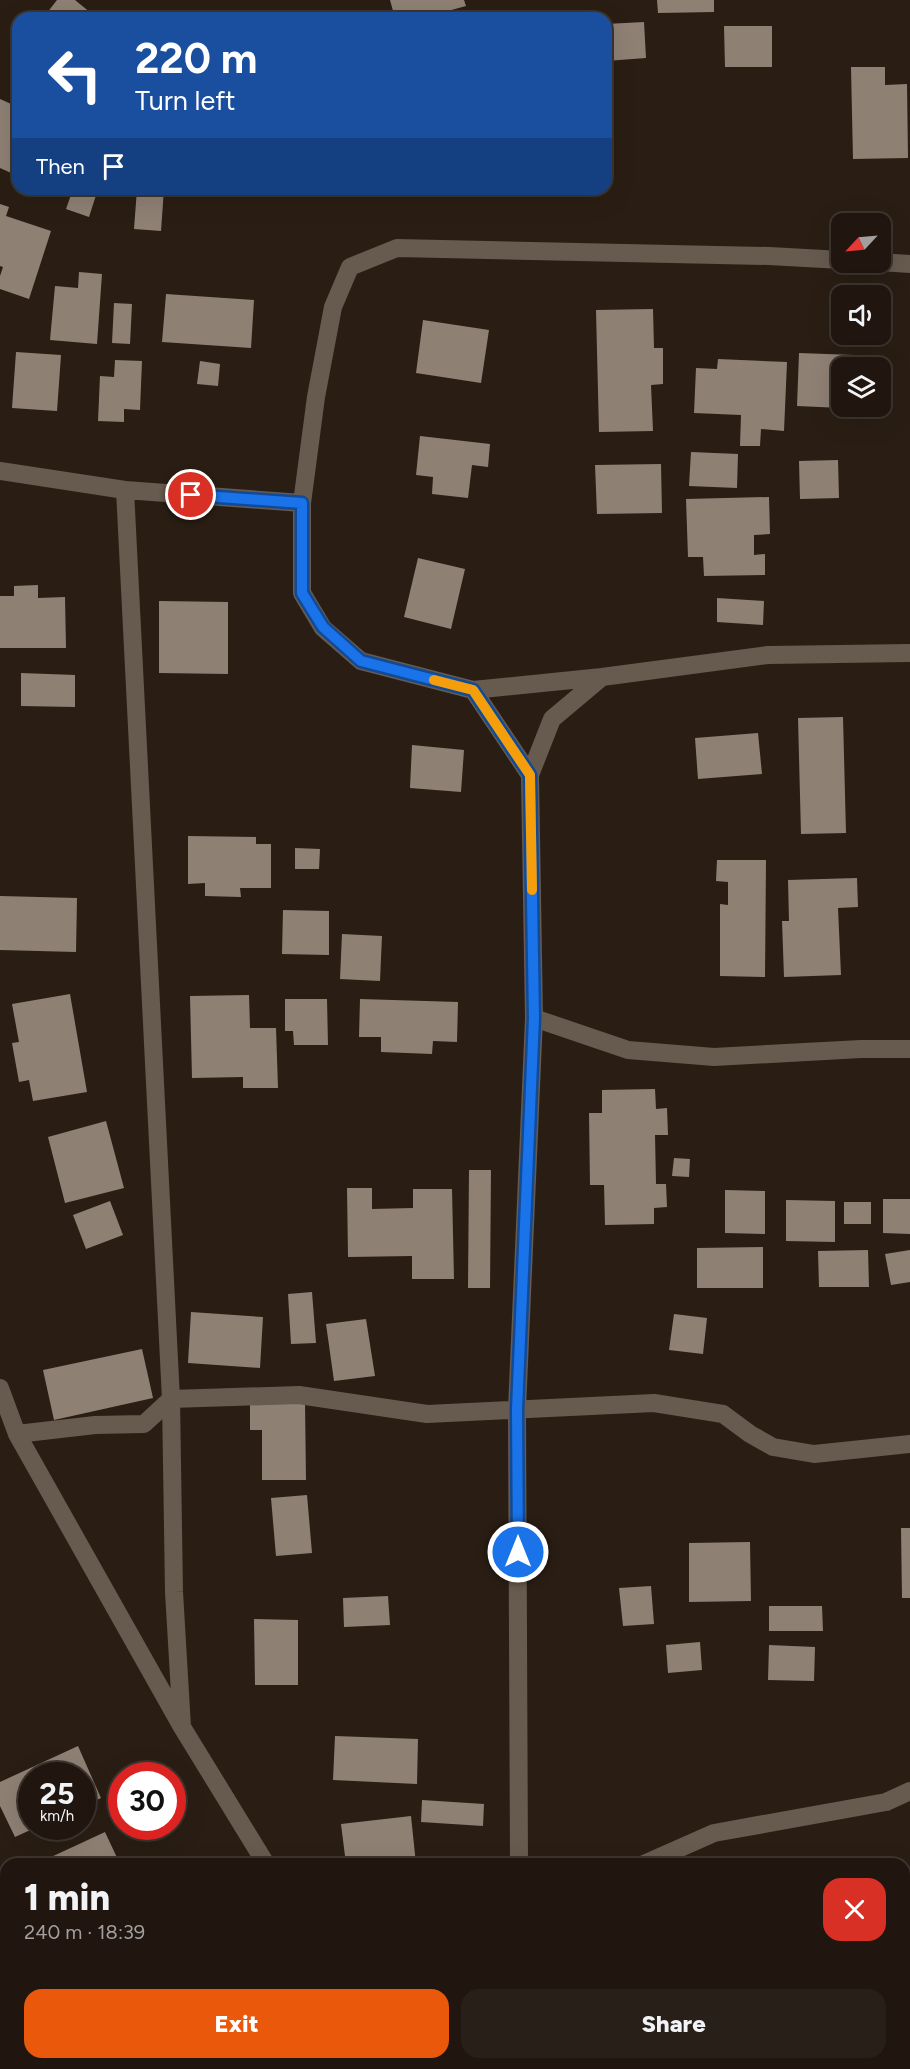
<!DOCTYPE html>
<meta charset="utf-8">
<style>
:root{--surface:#20160f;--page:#281f18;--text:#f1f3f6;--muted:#a29f9e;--line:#3d352f;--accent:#ea580c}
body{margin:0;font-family:Figtree,sans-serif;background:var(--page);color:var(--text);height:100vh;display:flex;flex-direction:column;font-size:22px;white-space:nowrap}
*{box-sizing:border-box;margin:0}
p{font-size:20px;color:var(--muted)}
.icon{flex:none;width:33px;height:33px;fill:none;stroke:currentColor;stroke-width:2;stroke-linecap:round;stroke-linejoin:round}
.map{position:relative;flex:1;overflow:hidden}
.side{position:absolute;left:0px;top:1858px;width:910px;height:212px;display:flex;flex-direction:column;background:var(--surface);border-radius:18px 18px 0 0;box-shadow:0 6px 24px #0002,0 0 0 2px var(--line)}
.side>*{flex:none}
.banner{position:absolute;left:12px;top:12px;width:600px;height:183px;border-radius:18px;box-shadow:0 6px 24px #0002,0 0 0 2px var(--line);background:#1a4fa0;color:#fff;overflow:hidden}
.needle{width:39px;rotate:244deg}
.buttons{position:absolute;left:831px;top:213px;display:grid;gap:12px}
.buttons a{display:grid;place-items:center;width:60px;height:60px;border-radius:12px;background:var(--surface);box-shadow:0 6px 24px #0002,0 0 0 2px var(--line);font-size:30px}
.speed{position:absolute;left:18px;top:1762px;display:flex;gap:12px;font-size:30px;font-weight:700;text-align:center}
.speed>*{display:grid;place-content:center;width:78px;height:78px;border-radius:50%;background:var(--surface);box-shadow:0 6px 24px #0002,0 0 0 2px var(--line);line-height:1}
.speed small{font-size:15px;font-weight:400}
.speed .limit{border:9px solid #d22;background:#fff;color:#111}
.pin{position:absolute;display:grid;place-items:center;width:51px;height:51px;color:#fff;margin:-26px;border:3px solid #fff;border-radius:50%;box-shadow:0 2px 6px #0007}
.me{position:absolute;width:66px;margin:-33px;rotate:0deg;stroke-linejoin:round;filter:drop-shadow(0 0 4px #0008)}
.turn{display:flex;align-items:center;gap:21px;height:126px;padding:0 24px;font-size:27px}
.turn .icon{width:78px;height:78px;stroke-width:2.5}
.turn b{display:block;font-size:42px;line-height:51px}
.then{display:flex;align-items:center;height:57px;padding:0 24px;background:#0003;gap:12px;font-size:22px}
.round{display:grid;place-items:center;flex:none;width:63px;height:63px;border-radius:18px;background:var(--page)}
.head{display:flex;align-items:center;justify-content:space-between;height:102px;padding:0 24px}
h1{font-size:36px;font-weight:800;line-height:45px}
.cta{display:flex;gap:12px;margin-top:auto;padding:12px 24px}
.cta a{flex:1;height:69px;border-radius:18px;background:var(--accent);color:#fff;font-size:24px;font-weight:800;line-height:69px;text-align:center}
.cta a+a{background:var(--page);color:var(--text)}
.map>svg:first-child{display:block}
</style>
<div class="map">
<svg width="910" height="2069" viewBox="0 0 910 2069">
<rect width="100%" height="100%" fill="#2a1e14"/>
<path fill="#8f8074" d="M57 0H75L97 18H43Z
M390 0H464L466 6 422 18H395Z
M657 0H714V12L658 13Z
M644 22 646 58 606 61V24Z
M724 26H772V67H725Z
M851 67H885V85L907 84 908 158 853 159Z
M0 99 18 107V176L0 168Z
M73 189H98L89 217 66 209Z
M137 189H164L161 231 134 229Z
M0 204 9 207 6 216 51 231 29 299 0 289V276L3 267 0 266Z
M79 272 102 274 97 344 50 340 55 286 78 288Z
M166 294 254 300 251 348 162 342Z
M114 303 132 304 130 344 112 343Z
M653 309 654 348H663V384L651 385 653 431 599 432 596 310Z
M423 320 489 330 481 383 416 373Z
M16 352 61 355 57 411 12 408Z
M799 353 854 355 853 368H842V408L797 406Z
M718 359 787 362 784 431 761 429 760 446H740L741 415 694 413 696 368 717 369Z
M115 360 142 361 140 410 124 409V422L98 421 100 376 114 377Z
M200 361 220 364 218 386 197 384Z
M420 436 490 444 488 467 472 465 468 498 432 494 433 477 416 475Z
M691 452 738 454 737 488 689 486Z
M838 460 839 498 800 499 799 461Z
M661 464 662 513 597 514 595 465Z
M769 497 770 534 754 535V555L765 554V575L704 576 703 557H688L686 499Z
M418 558 465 569 451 629 404 617Z
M38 585V598L65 597 66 648H0V596H14V586Z
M717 598 764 601 763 625 717 622Z
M159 601 228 602V674L159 673Z
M21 673 75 675V707L21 706Z
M843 717 846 833 801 834 798 718Z
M758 733 762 774 698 779 695 738Z
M412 745 464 750 461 792 410 788Z
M188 836 256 837V844H271V888H240L241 897 205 896V883L188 884Z
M295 848 320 849 319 869H295Z
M717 860H766L765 977 720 976V904L728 905V882L716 881Z
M857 878 858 907 838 908 841 975 784 977 782 921H789L788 880Z
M0 896 77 898 76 952 0 950Z
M283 910 329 911V955L282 954Z
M342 934 382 936 380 981 340 979Z
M70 994 87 1092 33 1101 29 1080 19 1082 12 1043 19 1042 12 1004Z
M249 995 250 1028H276L278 1088H243V1077L192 1078 190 996Z
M285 999H327L328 1045H294L293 1031H285Z
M360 999 458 1002 457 1042 433 1041 432 1054 381 1052V1037H359Z
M655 1089 656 1109 667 1108 668 1135H655L656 1184H666L667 1207 654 1208V1224L605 1225 604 1185H590L589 1113H602V1090Z
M106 1121 124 1188 65 1203 48 1137Z
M674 1158 690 1159 689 1177 672 1176Z
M469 1170H491L490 1288H468Z
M347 1188H372V1209L413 1208V1189H452L454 1279H412V1256L348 1257Z
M725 1190 765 1191V1234L725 1233Z
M883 1199H910V1234L883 1233Z
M786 1200 835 1201V1242L786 1241Z
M110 1201 123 1235 86 1249 73 1215Z
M844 1202H871V1224H844Z
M763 1247V1288H697V1248Z
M868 1250 869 1287H819L818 1251Z
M910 1250V1282L891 1285 885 1254Z
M312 1292 316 1343 291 1344 288 1294Z
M191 1312 263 1317 260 1368 188 1363Z
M674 1314 707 1318 703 1354 669 1350Z
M366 1319 375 1376 334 1381 326 1324Z
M142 1349 153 1398 54 1420 43 1370Z
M250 1402H305L306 1480H262V1430H250Z
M307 1495 312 1553 276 1556 271 1498Z
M901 1528H910V1598H902Z
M750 1542 751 1601 689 1602V1543Z
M651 1586 654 1624 623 1626 619 1588Z
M388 1596 390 1625 344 1627 343 1598Z
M769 1606H822L823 1631H769Z
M254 1619 298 1620V1685H255Z
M700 1642 702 1670 668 1673 666 1645Z
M769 1645 815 1647 814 1681 768 1680Z
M335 1736 418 1739 417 1784 333 1780Z
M78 1746 101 1798 82 1807V1776H32V1827H37L15 1837 0 1806V1782Z
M422 1800 484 1804 483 1826 421 1822Z
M411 1816 416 1864H346L341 1824Z
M105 1832 120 1864H36Z
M0 2043 6 2051V2064H15L18 2069H0Z
M174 2064H199L201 2069H164Z"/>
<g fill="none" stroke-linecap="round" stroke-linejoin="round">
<path stroke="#675a4e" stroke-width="18" d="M880 262 910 264
M0 471 125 490 302 503 316 397 333 307 350 267 397 248 769 256 842 260
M125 490 171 1399 174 1592 182 1727
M302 503V593L323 628 361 661 473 690 602 677 768 655 910 653
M473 690 530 775
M534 1018 628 1050 714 1057 861 1049H910
M0 1388 17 1434 182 1727 266 1864
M17 1434 95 1425 144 1424 171 1399 299 1395 427 1414 654 1403 723 1414 750 1434 773 1447 814 1454 910 1444
M519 1864 517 1409 534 1018 530 775 552 719 602 677
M644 1864 714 1833 886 1802 910 1791
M904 2014 910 2012
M383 2064 386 2069
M344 2069 354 2064
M730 2069 745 2064"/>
</g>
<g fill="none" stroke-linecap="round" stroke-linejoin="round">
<defs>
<path id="route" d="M191 495 302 503V593L323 627 361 661 473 690 530 775 534 1018 517 1409 518 1552"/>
</defs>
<use href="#route" stroke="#114b97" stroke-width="15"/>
<use href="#route" stroke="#1a73e8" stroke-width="10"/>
<path stroke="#f59e0b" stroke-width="10" d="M434 680 473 690 530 775 532 890"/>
</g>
</svg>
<div class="buttons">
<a><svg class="needle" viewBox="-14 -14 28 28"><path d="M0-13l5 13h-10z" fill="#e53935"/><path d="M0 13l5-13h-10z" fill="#a29f9e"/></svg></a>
<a><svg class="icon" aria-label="sound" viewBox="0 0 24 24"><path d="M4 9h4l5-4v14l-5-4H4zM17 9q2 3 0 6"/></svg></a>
<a><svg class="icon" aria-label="layers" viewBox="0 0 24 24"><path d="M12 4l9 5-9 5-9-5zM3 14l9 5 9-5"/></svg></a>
</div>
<div class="speed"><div>25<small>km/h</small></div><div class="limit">30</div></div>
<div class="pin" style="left:191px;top:495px;background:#d93025"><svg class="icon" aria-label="arrive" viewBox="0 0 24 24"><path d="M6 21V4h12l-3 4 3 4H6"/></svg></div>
<svg class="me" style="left:518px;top:1552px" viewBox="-20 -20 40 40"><circle r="17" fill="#1a73e8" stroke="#fff" stroke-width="3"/><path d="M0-11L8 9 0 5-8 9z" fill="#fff"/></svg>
<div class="banner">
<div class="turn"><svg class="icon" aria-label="left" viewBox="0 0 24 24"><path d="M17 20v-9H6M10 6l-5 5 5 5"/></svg><div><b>220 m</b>Turn left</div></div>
<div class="then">Then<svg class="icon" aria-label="arrive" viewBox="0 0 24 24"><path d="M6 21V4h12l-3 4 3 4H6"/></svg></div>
</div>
<section class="side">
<div class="head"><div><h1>1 min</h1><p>240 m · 18:39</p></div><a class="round" style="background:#d93025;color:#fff"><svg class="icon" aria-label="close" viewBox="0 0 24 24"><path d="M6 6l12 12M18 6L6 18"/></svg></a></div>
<div class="cta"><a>Exit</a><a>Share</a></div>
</section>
</div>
